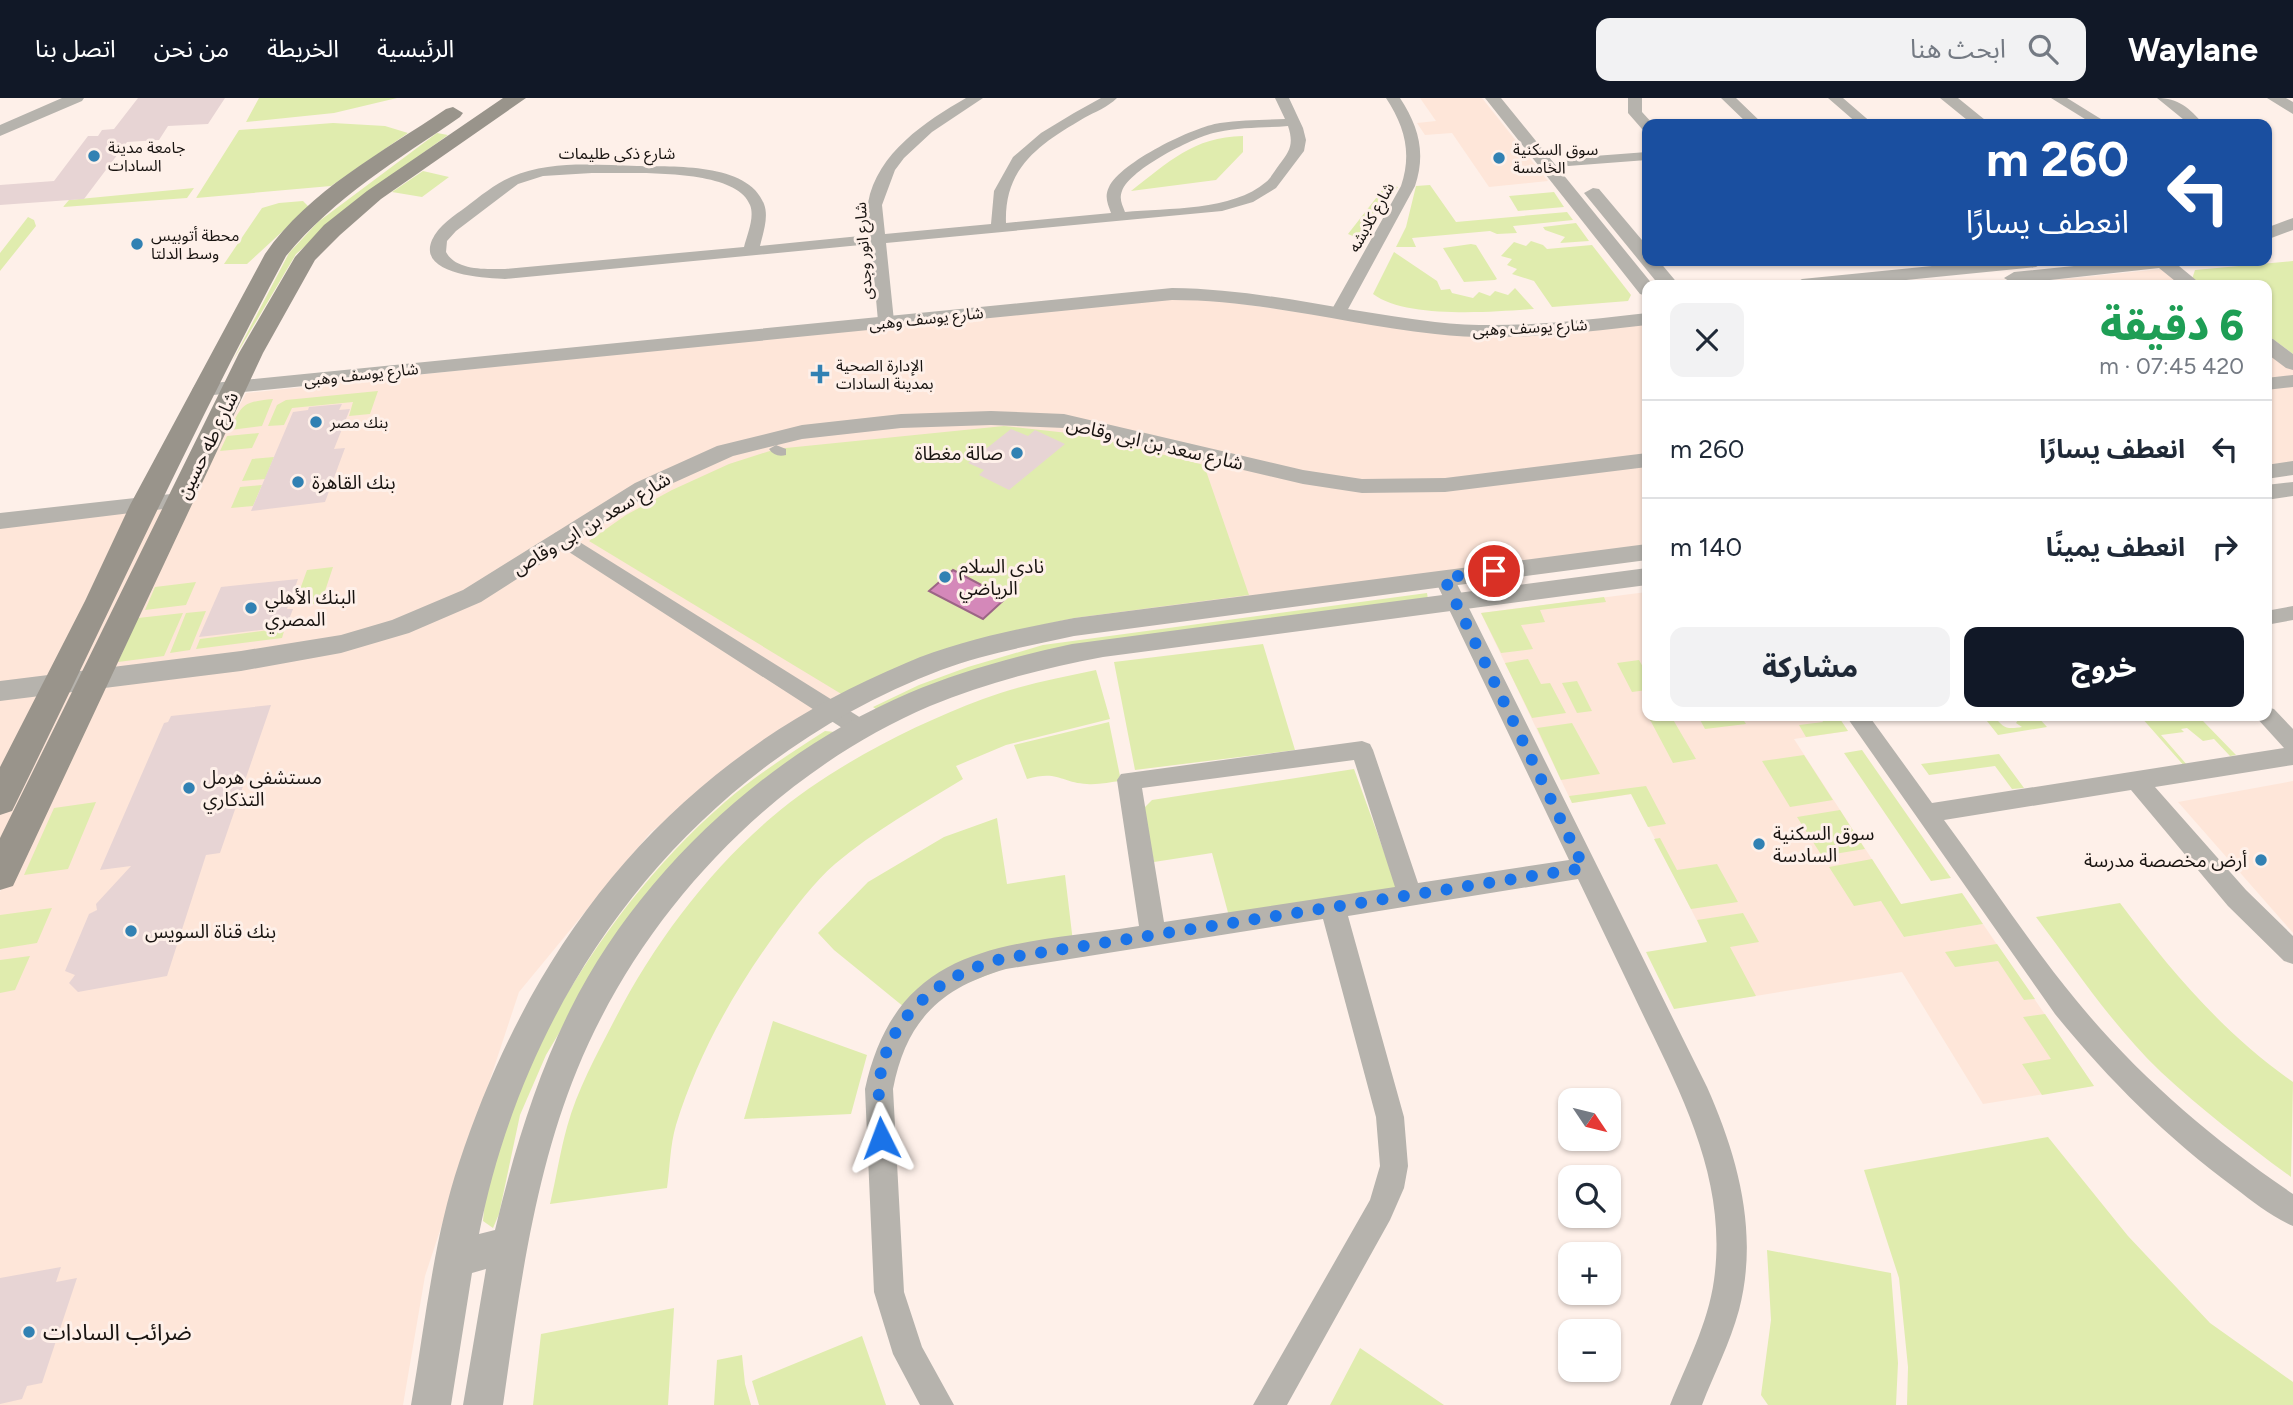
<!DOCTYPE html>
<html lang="ar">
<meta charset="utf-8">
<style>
:root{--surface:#fff;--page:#f2f2f3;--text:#1f2937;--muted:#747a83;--line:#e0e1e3;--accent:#111827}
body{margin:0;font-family:Figtree,"Noto Sans Arabic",sans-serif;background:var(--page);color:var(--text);direction:rtl;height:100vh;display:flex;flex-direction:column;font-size:26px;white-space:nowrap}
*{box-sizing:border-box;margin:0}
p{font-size:23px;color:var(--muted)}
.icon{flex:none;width:38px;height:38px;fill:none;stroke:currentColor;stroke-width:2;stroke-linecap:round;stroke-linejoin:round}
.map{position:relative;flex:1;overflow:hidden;direction:ltr}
.side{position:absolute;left:1642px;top:182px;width:630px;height:441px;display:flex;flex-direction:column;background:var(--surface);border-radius:14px;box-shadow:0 2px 5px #0004;direction:rtl}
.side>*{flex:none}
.banner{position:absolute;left:1642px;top:21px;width:630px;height:147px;border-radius:14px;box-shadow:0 2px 5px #0004;direction:rtl;background:#1a4fa0;color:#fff;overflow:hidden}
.needle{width:46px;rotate:125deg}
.tools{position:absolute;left:1558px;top:990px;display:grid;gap:14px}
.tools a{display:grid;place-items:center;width:63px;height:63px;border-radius:14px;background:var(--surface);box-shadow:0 2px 5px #0004;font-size:35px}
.pin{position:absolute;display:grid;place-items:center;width:60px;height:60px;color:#fff;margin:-30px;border:4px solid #fff;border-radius:50%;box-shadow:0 2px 7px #0007}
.me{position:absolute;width:77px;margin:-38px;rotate:357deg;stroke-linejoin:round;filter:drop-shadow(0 0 5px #0008)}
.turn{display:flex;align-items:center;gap:24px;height:147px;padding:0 28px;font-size:32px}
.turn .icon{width:91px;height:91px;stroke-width:2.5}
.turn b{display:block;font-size:49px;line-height:60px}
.round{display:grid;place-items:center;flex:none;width:74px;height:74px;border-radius:14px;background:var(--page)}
.head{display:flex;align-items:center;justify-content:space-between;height:119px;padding:0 28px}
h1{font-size:42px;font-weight:800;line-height:52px;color:#1e9e55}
.primary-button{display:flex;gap:14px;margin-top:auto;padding:14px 28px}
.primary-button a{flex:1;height:80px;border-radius:14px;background:var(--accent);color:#fff;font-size:28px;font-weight:800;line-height:80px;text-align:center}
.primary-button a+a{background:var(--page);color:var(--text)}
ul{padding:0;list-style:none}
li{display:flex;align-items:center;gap:21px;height:98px;padding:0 28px;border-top:2px solid var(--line)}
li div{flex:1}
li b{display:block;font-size:26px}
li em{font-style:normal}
header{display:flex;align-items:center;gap:42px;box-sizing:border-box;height:98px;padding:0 35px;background:var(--accent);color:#fff}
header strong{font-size:33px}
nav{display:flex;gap:38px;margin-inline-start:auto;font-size:24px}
.search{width:490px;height:63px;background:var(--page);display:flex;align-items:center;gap:18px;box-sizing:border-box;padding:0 24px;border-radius:14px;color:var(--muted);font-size:26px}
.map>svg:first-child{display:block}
</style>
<header>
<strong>Waylane</strong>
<div class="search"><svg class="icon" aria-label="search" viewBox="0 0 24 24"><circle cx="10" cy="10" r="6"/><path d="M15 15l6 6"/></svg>ابحث هنا</div>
<nav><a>الرئيسية</a><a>الخريطة</a><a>من نحن</a><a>اتصل بنا</a></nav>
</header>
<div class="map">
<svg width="2293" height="1307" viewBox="0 0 2293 1307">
<rect width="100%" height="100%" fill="#fef0e9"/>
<path fill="#fee6d9" d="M1420 0H1482L1548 83 1489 89 1452 35 1425 37 1417 25 1436 23Z
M2162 171 2184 187H2003Z
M1192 199 1440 234 1647 224V453L1002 540 768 647 651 734 519 894 425 1178 403 1307H0V794L96 581 246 295 925 223Z
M2266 249 2293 269V368L2266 372Z
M166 407 0 747V427Z
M1647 494V618H1838L1848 633 1794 641 1901 806 1885 809 1904 839 1983 826 2094 988 1983 1006 1902 874 1737 901 1632 696 1572 705 1481 515Z
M2293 683V835L2178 704Z"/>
<path fill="#e0ecae" d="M259 0H397L334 15 246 24Z
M333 25 385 28 408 35 331 88 196 100 239 32Z
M437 35 448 37 363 98 296 156 232 264 289 155 318 124Z
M1243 38V54L1216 82 1131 93C1169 64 1193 39 1243 38Z
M423 73 449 79 422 99 392 94Z
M1387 86 1398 89 1362 142 1348 136Z
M1430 87 1456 124 1567 114 1573 122 1513 128 1517 135 1497 136 1490 133 1412 140 1416 149H1396L1406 129 1416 88Z
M194 90 187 100 63 109 69 102Z
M1554 94 1564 109 1518 113 1509 98Z
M303 103 309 109 247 166H224L262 110 279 105Z
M28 119 34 122 36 128 0 173V155Z
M1576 125 1589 143 1560 145 1565 139 1545 132 1543 129Z
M1531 143 1543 147 1547 151 1592 147 1631 197 1628 203 1552 209 1534 183 1512 176 1517 171 1507 167 1512 161 1501 158 1514 144 1526 148Z
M1471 146 1476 147 1497 181 1495 182 1464 184 1443 150Z
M1394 154 1437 183 1441 192 1450 191 1452 195 1473 200 1479 194 1490 198 1495 193 1508 197 1515 190 1534 211C1493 214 1406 221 1373 196Z
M2293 163V256L2266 236V187H2201L2192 181 2195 172Z
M378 293 370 316 349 318 353 304 292 310 284 327 268 328 277 307 286 302Z
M273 301 262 328 230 332C242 305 244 304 273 301Z
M1004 328 1086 337 1204 367 1249 497 1074 520 1006 535 843 597 589 443 626 417 672 392 729 366 776 351Z
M259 335 252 350 220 353 227 338Z
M274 359 265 381 242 383 252 361Z
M262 387 253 408 231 410 240 389Z
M333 469 321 505 294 508 307 472Z
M196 484 186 507 145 512 155 489Z
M1427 495 1428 501 1135 539 880 614 873 609 919 587 968 569 1043 547Z
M1604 499 1606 504 1540 512 1545 524 1521 527 1533 551 1501 555 1481 515Z
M206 513 190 552 170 555 186 515Z
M183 515 164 558 118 564 138 520Z
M285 530 282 540 196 551 200 541Z
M1263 546 1295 652 1135 672 1114 564Z
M1528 561 1541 586 1550 585 1566 615 1532 620 1505 565Z
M1639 562 1647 576V592L1632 594 1617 565Z
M1096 572 1110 621 1006 647 956 668 963 681C919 708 874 733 835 766 814 784 796 809 779 831 735 891 698 956 676 1027 670 1047 670 1070 667 1090L550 1106C556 1081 560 1054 567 1029 577 992 597 956 614 923 653 847 707 774 772 719 829 670 913 627 983 601 1020 587 1058 580 1096 572Z
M1577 583 1592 613 1577 615 1562 585Z
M1648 618H1671L1696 661 1673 665Z
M1698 618H1741L1746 626 1705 631Z
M1820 618H1838L1848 633 1806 639 1799 627 1823 624Z
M1983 618H1994C2003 629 2005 632 2022 629L2016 625 2018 622 2014 618H2037L2047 629 1998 637Z
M2148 618H2231L2203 623 2236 657 2230 658 2214 641 2203 643 2187 630 2181 631 2184 634 2161 637 2188 668 2186 670 2141 619Z
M1109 624 1121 683C1110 684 1098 687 1087 686 1061 685 1059 672 1027 681L1014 647Z
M1572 625 1600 676 1561 682 1537 630Z
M825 633 835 634 784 673 580 900 546 957 520 1017 499 1116 493 1130 483 1123C485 1105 486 1087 490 1070 499 1025 520 982 541 942 589 852 648 771 725 704 756 677 791 655 825 633Z
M1862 652 1951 780 1931 783 1844 655Z
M1999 656 2024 690 2012 691 1995 668 1929 677 1921 666Z
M1804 657 1833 702 1790 709 1762 663Z
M1354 671 1399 795 1230 822 1212 755 1154 764 1143 711 1152 702Z
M1646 688 1666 726 1648 729 1631 696 1572 705 1569 698Z
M96 704 68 771 24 777 54 710Z
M1840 712 1865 751 1822 758 1797 719Z
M997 720 1007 786 1065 777 1073 844 904 909 834 852 818 835 868 784 944 739Z
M1660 740 1677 772 1717 766 1738 804 1691 811 1654 741Z
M1872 761 1901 806 1962 795 1983 826 1904 839 1881 803 1854 808 1829 769Z
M2120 805C2170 872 2224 936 2293 984L2291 1079C2246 1046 2202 1012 2161 974 2113 928 2076 872 2036 819Z
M52 810 37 845 0 851V817Z
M1743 815 1759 844 1730 849 1756 898 1674 911 1646 854 1707 844 1697 822Z
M1997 846 2035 901 2024 902 1998 863 1955 869 1945 854Z
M30 858 15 892 0 895V862Z
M2045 916 2094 988 2042 997 2022 966 2051 961 2023 919Z
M773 923 867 957 851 1016 744 1021Z
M2048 1039 2128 1138 2210 1225 2293 1284V1307H1907L1908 1269 1899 1180 1864 1072Z
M1767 1152 1891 1175 1898 1265 1896 1307H1768L1761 1297 1771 1222Z
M674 1210 668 1307H533L541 1236Z
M862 1238 886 1307H759L752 1283Z
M1360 1250 1444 1307H1330Z
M742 1257 745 1286 751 1307H714L717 1262Z"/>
<path fill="#d488b9" stroke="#9c6586" stroke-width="2" d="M953 472 1006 500 983 521 929 493Z"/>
<path fill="#e7d4d4" d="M138 0H225L208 26 168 28 159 42 127 44 84 101 0 107V87L54 83 88 38H98L102 32 114 31Z
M342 306 339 312 350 311 334 351 345 350 325 404 251 413 293 314 308 312 309 309Z
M1011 331 1028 338 1035 332 1065 346 1009 392 979 377 984 372 968 365Z
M298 481 287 511H293L286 529 199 539 221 489Z
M271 607 220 755 206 757 167 878 78 894 69 885 75 877 65 873 89 816 97 812 96 806 131 768 100 772 164 625 168 624 171 618Z
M61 1169 56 1184 77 1180 42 1285 27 1288 22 1301 0 1306V1180Z"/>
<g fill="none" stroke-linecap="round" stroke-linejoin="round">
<path fill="#b6b3ad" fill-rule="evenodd" d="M776 347 786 351V357C779 359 773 357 769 351Z"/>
<path fill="#b6b3ad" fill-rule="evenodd" d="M966 0H983L932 34 904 60 895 72 882 107 885 136 991 126 994 93 1013 59 1041 35 1074 15 1101 0H1117C1108 9 1095 14 1084 20 1040 46 1004 69 1006 125L1111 115C1108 106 1104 99 1109 89 1121 64 1193 29 1220 25 1241 22 1263 22 1285 21L1275 0H1289L1303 30 1306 42 1304 53 1276 90 1253 104 1222 113 886 145 894 223 886 228 878 223 871 146 505 181C485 180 417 177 432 142 438 128 455 117 466 109 480 98 495 86 511 79 551 62 595 67 637 68 672 69 748 64 764 106 769 119 763 135 760 148L870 137C869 127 867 115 868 105 877 55 926 23 966 0ZM1288 28C1294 46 1290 53 1279 67 1275 72 1271 80 1266 84 1233 113 1167 110 1125 114 1122 106 1119 101 1122 93 1130 71 1195 38 1218 34 1240 29 1265 30 1288 28ZM592 75C625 76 736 68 750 107 755 119 747 137 744 149L505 171C486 171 456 173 446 154L447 143 456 133 518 86 543 78Z
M1386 0H1400C1419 29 1426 55 1415 88L1347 213 1339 218 1331 213 1401 88C1412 55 1405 29 1386 0Z
M1628 0H1642V14L1653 26H1647V32L1642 31 1628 15Z
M1721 0H1736L1763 26H1748Z
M1828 0H1843L1873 26H1858Z
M2051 0H2067L2109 26H2093Z
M2157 0C2178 0 2190 10 2203 26H2189Z
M1647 54V62L1568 68 1561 64 1568 60Z
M562 433 869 625 872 631 869 637 861 640 853 637 555 445 552 440 555 435Z
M1444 473 1451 475 1454 480 1707 989C1738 1059 1759 1135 1739 1212 1730 1245 1714 1276 1702 1307H1670C1686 1267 1708 1226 1714 1182 1727 1088 1687 1007 1647 925 1624 877 1601 829 1578 781L1348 818 1404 1019 1408 1068 1404 1090 1390 1122 1287 1307H1253L1370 1102 1380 1068 1376 1019 1323 821 1006 871C940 890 906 923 893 991L904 1194 922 1249 954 1307H920L893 1256 874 1194 865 991C898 840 1013 848 1139 828L1117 682 1121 676 1362 643 1370 646 1373 652 1418 785 1569 762 1434 480 1437 475ZM1354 662 1395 789 1164 824 1142 690Z
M2293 508V522L2266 527V513Z
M2266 609 2274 611 2293 631V667L2155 689 2246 792 2293 838V866L2284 863 2228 808 2131 692 1944 722C1988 781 2029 845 2076 902 2138 978 2212 1041 2293 1096V1128C2272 1119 2253 1104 2235 1090 2167 1040 2108 981 2055 916L1846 618H1869L1932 705 2284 650 2255 618H2266Z"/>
<path fill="#b6b3ad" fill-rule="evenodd" d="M62 0H84L82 3 0 38V27Z
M1485 0H1501L1653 187H1647V198L1640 196Z
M1940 0H1958L1990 26H1972Z
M2267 0H2286L2293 4V16Z
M1593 90 1599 91 1647 148V163H1659L1679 187H1659L1584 95Z
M2293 120V132L2266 142V130Z
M1982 163H2046L2036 169 1856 187H1792L1802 181Z
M2123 163H2184L2179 168 2202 187H2180L2159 170 2014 186 2004 180 2014 174Z
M1172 190C1262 191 1346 214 1435 224 1506 232 1576 223 1647 215V227C1576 235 1506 244 1435 236 1346 226 1262 202 1172 202L203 298 195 297 192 292 195 287 203 286Z
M2266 239 2273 241 2293 256V272L2286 270 2266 255Z
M2293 277V289L2266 292V280Z
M991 313 1064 316 1303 372 1362 381 1445 380 1647 355V369L1445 394 1362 395 1303 386 1064 330 991 327 901 330 802 341 733 358 651 395 481 504 409 535 341 555 241 573 0 603V583L241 553 341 537 392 522 463 492 635 385 717 348 802 327 901 316Z
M2293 363V377L2266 381V367Z
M2293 384V398L2266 402V387Z
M180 395 188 398 192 403 188 408 0 431V415Z
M1647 446V462L1074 538C1029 548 984 556 941 572 696 665 529 882 479 1136L495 1132C513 1057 535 982 570 912 639 774 768 655 909 595 961 573 1016 558 1072 546L1647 470V487L1103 559C1044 570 986 585 930 608 773 675 641 815 577 972 534 1077 519 1195 503 1307H463L486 1171 472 1175 451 1307H411C425 1227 433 1143 459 1065 536 832 678 660 906 565 960 542 1018 531 1074 520Z"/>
<path fill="#99948b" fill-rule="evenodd" d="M503 0H526L381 101 340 137 315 162 263 255 13 788 0 792V740L239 255 295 159 324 127 367 93Z
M453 9 463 15 460 19C396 63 336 98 286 158 190 337 106 521 17 703L12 713 0 717V669L85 503 130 407 265 156C309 92 383 54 446 11Z"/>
</g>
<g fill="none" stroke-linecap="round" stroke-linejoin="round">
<path stroke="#1a73e8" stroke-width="12" stroke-dasharray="0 21.6" d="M881 1040C881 1024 878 1007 879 991 882 921 942 874 1006 860L1584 770 1444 480 1494 473"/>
</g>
<g fill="#3181b3" stroke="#fef0e9" stroke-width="2.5">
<circle cx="94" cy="58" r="7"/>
<circle cx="1499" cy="60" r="7"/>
<circle cx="137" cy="146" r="7"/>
<path d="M816.5 265.5h7v7h7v7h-7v7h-7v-7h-7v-7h7z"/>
<circle cx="316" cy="324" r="7"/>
<circle cx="1017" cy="355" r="7"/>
<circle cx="298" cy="384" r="7"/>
<circle cx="945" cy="479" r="7"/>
<circle cx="251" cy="510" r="7"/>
<circle cx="189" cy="690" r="7"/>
<circle cx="1759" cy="746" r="7"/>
<circle cx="2261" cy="762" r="7"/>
<circle cx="131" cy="833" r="7"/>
<circle cx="29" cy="1234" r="7"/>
</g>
<g text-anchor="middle" stroke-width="6" stroke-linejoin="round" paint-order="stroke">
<g font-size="16" fill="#181310" stroke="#fef0e9" text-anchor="start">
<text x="108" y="55">جامعة مدينة<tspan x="108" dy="18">السادات</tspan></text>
<text x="1513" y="57">سوق السكنية<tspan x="1513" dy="18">الخامسة</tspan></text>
<text x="151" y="143">محطة أتوبيس<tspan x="151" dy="18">وسط الدلتا</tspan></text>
<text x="836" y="273">الإدارة الصحية<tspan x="836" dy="18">بمدينة السادات</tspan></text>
<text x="330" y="330">بنك مصر</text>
</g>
<g font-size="16" fill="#181310" stroke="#fef0e9">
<text x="617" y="61">شارع ذكى طليمات</text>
<text transform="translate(1371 119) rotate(-61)" y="6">شارع كلابشه</text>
<text transform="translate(863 153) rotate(-94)" y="6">شارع انور وجدى</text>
<text transform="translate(926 220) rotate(-6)" y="6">شارع يوسف وهبى</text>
<text transform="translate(1530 229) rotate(-3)" y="6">شارع يوسف وهبى</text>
<text transform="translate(361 276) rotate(-6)" y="6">شارع يوسف وهبى</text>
</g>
<g font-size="19" fill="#181310" stroke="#fef0e9">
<text transform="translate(1155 345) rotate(13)" y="7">شارع سعد بن ابى وقاص</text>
<text transform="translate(207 347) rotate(-64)" y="7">شارع طه حسين</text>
<text transform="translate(591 425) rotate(-31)" y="7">شارع سعد بن ابى وقاص</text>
</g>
<g font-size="19" fill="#181310" stroke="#fef0e9" text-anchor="start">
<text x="1003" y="362" text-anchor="end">صالة مغطاة</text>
<text x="312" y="391">بنك القاهرة</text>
<text x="959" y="475">نادي السلام<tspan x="959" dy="22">الرياضي</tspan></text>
<text x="265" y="506">البنك الأهلي<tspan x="265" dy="22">المصري</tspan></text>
<text x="203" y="686">مستشفى هرمل<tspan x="203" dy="22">التذكاري</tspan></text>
<text x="1773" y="742">سوق السكنية<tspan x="1773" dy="22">السادسة</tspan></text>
<text x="2247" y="769" text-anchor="end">أرض مخصصة مدرسة</text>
<text x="145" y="840">بنك قناة السويس</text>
</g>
<g font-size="23" fill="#181310" stroke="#fef0e9" text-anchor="start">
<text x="43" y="1242">ضرائب السادات</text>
</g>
</g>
</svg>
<div class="tools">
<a><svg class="needle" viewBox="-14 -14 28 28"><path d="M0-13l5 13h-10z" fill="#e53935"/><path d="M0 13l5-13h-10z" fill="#747a83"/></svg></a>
<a><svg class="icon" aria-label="search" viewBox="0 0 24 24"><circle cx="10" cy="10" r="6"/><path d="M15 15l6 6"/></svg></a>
<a>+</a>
<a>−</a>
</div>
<div class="pin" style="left:1494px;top:473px;background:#d93025"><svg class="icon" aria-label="arrive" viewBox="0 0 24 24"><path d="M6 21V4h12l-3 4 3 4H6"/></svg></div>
<svg class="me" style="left:881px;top:1040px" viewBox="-20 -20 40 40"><path d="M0-17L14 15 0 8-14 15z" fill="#1a73e8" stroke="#fff" stroke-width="4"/></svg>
<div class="banner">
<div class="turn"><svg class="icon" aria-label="left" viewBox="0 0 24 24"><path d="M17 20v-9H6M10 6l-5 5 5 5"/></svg><div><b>260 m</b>انعطف يسارًا</div></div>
</div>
<section class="side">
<div class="head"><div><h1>6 دقيقة</h1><p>420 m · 07:45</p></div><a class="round"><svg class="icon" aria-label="close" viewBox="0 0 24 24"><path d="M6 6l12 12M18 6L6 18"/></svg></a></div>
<ul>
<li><svg class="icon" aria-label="left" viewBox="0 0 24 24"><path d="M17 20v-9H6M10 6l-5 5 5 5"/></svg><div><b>انعطف يسارًا</b></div><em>260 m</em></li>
<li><svg class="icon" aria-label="right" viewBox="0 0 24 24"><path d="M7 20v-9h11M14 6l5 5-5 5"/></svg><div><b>انعطف يمينًا</b></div><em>140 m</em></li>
</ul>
<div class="primary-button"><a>خروج</a><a>مشاركة</a></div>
</section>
</div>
